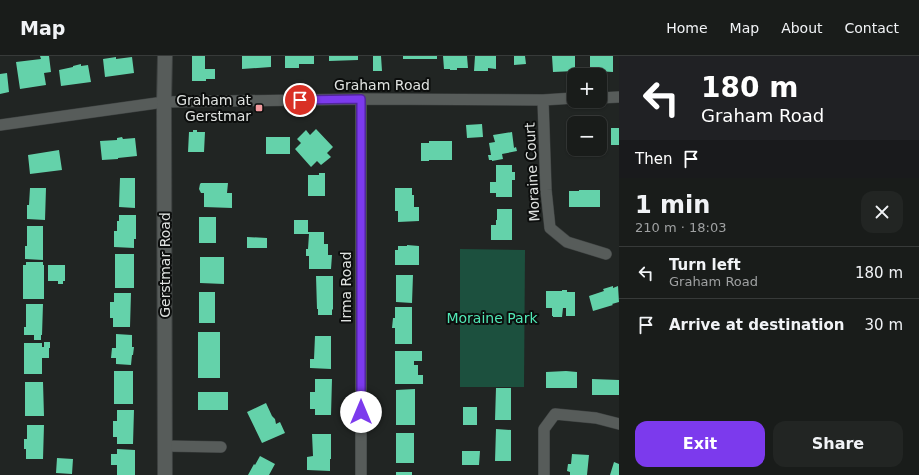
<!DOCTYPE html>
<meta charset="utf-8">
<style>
:root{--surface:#191c1a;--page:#222523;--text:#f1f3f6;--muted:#9fa1a2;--line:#373a39;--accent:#7c3aed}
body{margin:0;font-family:"DejaVu Sans",sans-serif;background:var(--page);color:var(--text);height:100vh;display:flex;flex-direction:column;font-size:15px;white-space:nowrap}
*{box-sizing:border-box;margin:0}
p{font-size:13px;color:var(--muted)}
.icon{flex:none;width:22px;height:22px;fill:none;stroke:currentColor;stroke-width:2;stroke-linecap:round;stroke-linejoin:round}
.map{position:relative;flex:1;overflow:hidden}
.side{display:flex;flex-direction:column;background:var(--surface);width:300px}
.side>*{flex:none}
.guide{background:#202124;color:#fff;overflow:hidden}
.buttons{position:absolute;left:567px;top:12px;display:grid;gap:8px}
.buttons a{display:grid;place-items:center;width:40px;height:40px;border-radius:8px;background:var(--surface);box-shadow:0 1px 3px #0004,0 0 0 1px var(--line);font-size:20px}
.pin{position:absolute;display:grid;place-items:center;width:34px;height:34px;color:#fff;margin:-17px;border:2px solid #fff;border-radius:50%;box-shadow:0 1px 4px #0007}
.me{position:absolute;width:44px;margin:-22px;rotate:0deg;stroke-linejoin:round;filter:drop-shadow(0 0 3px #0008)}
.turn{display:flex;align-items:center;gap:14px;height:84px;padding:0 16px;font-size:18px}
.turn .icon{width:52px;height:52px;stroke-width:2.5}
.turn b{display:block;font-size:28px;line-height:34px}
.then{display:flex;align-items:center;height:38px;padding:0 16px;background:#0003;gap:8px;font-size:15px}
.round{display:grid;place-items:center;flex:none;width:42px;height:42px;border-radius:12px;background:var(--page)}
.summary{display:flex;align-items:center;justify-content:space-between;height:68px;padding:0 16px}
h1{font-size:24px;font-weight:800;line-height:30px}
.button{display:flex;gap:8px;margin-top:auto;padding:8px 16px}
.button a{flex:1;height:46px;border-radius:12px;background:var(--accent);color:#fff;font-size:16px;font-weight:800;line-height:46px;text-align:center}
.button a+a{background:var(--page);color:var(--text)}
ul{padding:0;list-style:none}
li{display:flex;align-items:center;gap:12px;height:52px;padding:0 16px;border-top:1px solid var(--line)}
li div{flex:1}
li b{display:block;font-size:15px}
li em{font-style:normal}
header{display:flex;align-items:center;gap:24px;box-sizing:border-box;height:56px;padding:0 20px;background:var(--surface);border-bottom:1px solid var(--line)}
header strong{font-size:19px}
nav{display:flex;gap:22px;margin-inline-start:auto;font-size:14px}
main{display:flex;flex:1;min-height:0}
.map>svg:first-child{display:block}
</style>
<header>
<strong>Map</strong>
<nav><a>Home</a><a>Map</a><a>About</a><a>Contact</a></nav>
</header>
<main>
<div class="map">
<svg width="619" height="419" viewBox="0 0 619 419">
<rect width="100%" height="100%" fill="#212523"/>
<path fill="#1c503e" d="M460 193 525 194 524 331H460Z"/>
<path fill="#64d2aa" d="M40 0H49L51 16 44 17 46 29 20 33 16 6 41 3Z
M192 0H205V13H215V23H206V25H192Z
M242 0H271V11L242 13Z
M285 0H314V8H299V12H285Z
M329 0H358V4L329 5Z
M373 0H381L382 15H373Z
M403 0H437V3H403Z
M443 0H467L468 12H457V14H450V13H444Z
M475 0H496V13L488 12V15H474Z
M514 0H525L526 8 514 9Z
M552 0H575V15L553 16Z
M590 0H613V16L595 15V11H590Z
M116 1V3L132 1 134 17 105 21 103 3Z
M81 8V10L88 9 91 26 61 30 59 14 73 11V10Z
M7 17 9 36 0 38V18Z
M482 68 483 81 467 82 466 69Z
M611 72H619V89H611Z
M316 73 333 91 327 97 331 101 321 109 317 105 311 111 295 93 301 87 297 83 306 74 310 79Z
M571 73H574V89H571Z
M600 73H602L603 89H600Z
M193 74H197V76H205L204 96H188L189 76H193Z
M512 76 514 92 516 91 517 95 502 98 503 103 492 105V104H489L488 99H491L489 87 495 86 493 79Z
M122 81 123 83 135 82 137 100 118 102V103L102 104 100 85 117 84V82Z
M266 81H290V98H266Z
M429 85H452V104H429V105H421V87H429Z
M59 94 62 114 30 118 28 99Z
M496 109H512V116H515V124H512V141H496V137H490V126H496Z
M319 117H325V140H308V119H319Z
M120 122H135V152L119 151Z
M201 127H228L227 137H232V152L204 151V137H201L199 133 200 128Z
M30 132H46L45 164 27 163V149H29Z
M395 132H412V139H414V151H419V165L398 166V155H395Z
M579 134H600V151H569V135H579Z
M497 153H512V184H491V169H496V164H497Z
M119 159H136V183H134V192L114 191V175H117V165H119Z
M199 161H216V187H199Z
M294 164H308V176H324V188H328V199H332L331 213H309V200H306V193H308L309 178H294Z
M27 170H43V204L25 203V190H27Z
M247 181 267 182V192H247Z
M407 189 419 190V209H395V194H398V190H407Z
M115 198H134V232H115Z
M200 201H224V228L200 227Z
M26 206H43V209H44V243H23V209H26Z
M48 209H65V225H63V228H58V225H48Z
M396 219H413L412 247 396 246Z
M316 220H333V253L332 254V259H318V253H317Z
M613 230V232L618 230 619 246 612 248 613 249 593 255 589 240 604 235 603 233Z
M562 234H567V236H575V260H566V252H563L562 261H553V260H552V252H546V235H562Z
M199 236H215V267H199Z
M114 237H131L130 271H113V262H110V246H114Z
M26 248H43L42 279H41V284H34V279H24V271H26Z
M395 251H412V288H395V272H392L393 262H395Z
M198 276H220V322H198Z
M116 278 132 279V291H134L133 299H132L131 309 116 308V302H111L112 292H116Z
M315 280H331V313L310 312V303H314Z
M44 286H50V292H49V302H42V318H24V287H42V291H44Z
M395 295H422V305H414V309H418V319H423V328H395Z
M114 315H133V348H114Z
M566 315 577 316V332H546V316Z
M315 323H332L331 359H315V353H310V336H315Z
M592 323 619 324V339H592Z
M25 326H43L44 360H25Z
M496 332H511V364H495Z
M415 333V369H396V334Z
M198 336H228V354H198Z
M266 347 272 360 275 363 276 368 280 366 285 377 262 387 247 356Z
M463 351H477V369H463Z
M117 354H134L133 388H117V381H113V365H117Z
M27 369H44L43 403H26V393H24V383H27Z
M496 373 511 374V405H495Z
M396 377H414V407H396Z
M312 378H331V403H330V415L307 414V401L313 400Z
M117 393 135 394V419H117V409H111V398H117Z
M462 395H480L479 409H462Z
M572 398 589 399 587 419H570V416L567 415 568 408H571Z
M260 400 275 408 269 419H248L254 408 255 409Z
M57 402 73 403 72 418 56 417Z
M614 406 619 408V419H610Z
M396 416H412V419H396Z"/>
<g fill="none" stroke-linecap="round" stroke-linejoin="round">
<defs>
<path id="minor" d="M600 42 619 41
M361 43V419
M543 44 546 134 550 172 567 186 606 198
M0 69 164 46 361 43 543 44 574 42
M165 390 221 391
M544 419V373L555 358 596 362 619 368"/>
<path id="tertiary" d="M165 0 164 46 165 419"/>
</defs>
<use href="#minor" stroke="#3d4140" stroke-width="12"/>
<use href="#tertiary" stroke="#3d4140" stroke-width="16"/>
<use href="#minor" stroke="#575c5a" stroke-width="11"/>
<use href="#tertiary" stroke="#575c5a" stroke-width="14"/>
</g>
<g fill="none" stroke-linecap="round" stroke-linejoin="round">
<defs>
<path id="route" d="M300 44 361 43V356"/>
</defs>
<use href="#route" stroke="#51269a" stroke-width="10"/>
<use href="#route" stroke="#7c3aed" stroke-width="7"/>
</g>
<rect fill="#f49b9f" stroke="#0c0e0d" stroke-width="1.5" x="255" y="48" width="8" height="8" rx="2"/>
<g text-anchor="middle" stroke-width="4" stroke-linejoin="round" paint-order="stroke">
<g font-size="14" fill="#dfe2e0" stroke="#0c0e0d">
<text x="382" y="34">Graham Road</text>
<text transform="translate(532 116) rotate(-93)" y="5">Moraine Court</text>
<text transform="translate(165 209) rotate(-90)" y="5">Gerstmar Road</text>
<text transform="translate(346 231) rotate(-90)" y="5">Irma Road</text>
</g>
<g font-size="14" fill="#dfe2e0" stroke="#0c0e0d" text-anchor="end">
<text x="251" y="49">Graham at<tspan x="251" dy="16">Gerstmar</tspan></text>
</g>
<g font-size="14" fill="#51e9b6" stroke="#0c0e0d">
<text x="492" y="267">Moraine Park</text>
</g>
</g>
</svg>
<div class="buttons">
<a>+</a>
<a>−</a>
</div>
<div class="pin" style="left:300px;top:44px;background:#d93025"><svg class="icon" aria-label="arrive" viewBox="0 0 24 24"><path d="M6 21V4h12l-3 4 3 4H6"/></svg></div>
<svg class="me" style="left:361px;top:356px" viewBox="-20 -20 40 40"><circle r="19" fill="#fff"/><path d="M0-13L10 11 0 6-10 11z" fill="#7c3aed"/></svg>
</div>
<section class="side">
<div class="guide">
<div class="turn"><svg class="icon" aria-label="left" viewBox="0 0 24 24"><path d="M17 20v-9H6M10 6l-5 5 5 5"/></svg><div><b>180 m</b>Graham Road</div></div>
<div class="then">Then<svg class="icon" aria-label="arrive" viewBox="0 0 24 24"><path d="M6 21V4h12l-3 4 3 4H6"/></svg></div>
</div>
<div class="summary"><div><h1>1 min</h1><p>210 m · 18:03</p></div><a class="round"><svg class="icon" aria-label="close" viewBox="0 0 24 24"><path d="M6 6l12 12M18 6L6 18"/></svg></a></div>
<ul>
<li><svg class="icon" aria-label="left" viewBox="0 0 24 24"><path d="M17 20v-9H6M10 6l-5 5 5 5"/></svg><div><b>Turn left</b><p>Graham Road</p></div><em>180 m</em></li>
<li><svg class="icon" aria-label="arrive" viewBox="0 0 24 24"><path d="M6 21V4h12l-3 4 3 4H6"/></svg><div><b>Arrive at destination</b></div><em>30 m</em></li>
</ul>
<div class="button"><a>Exit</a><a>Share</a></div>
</section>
</main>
